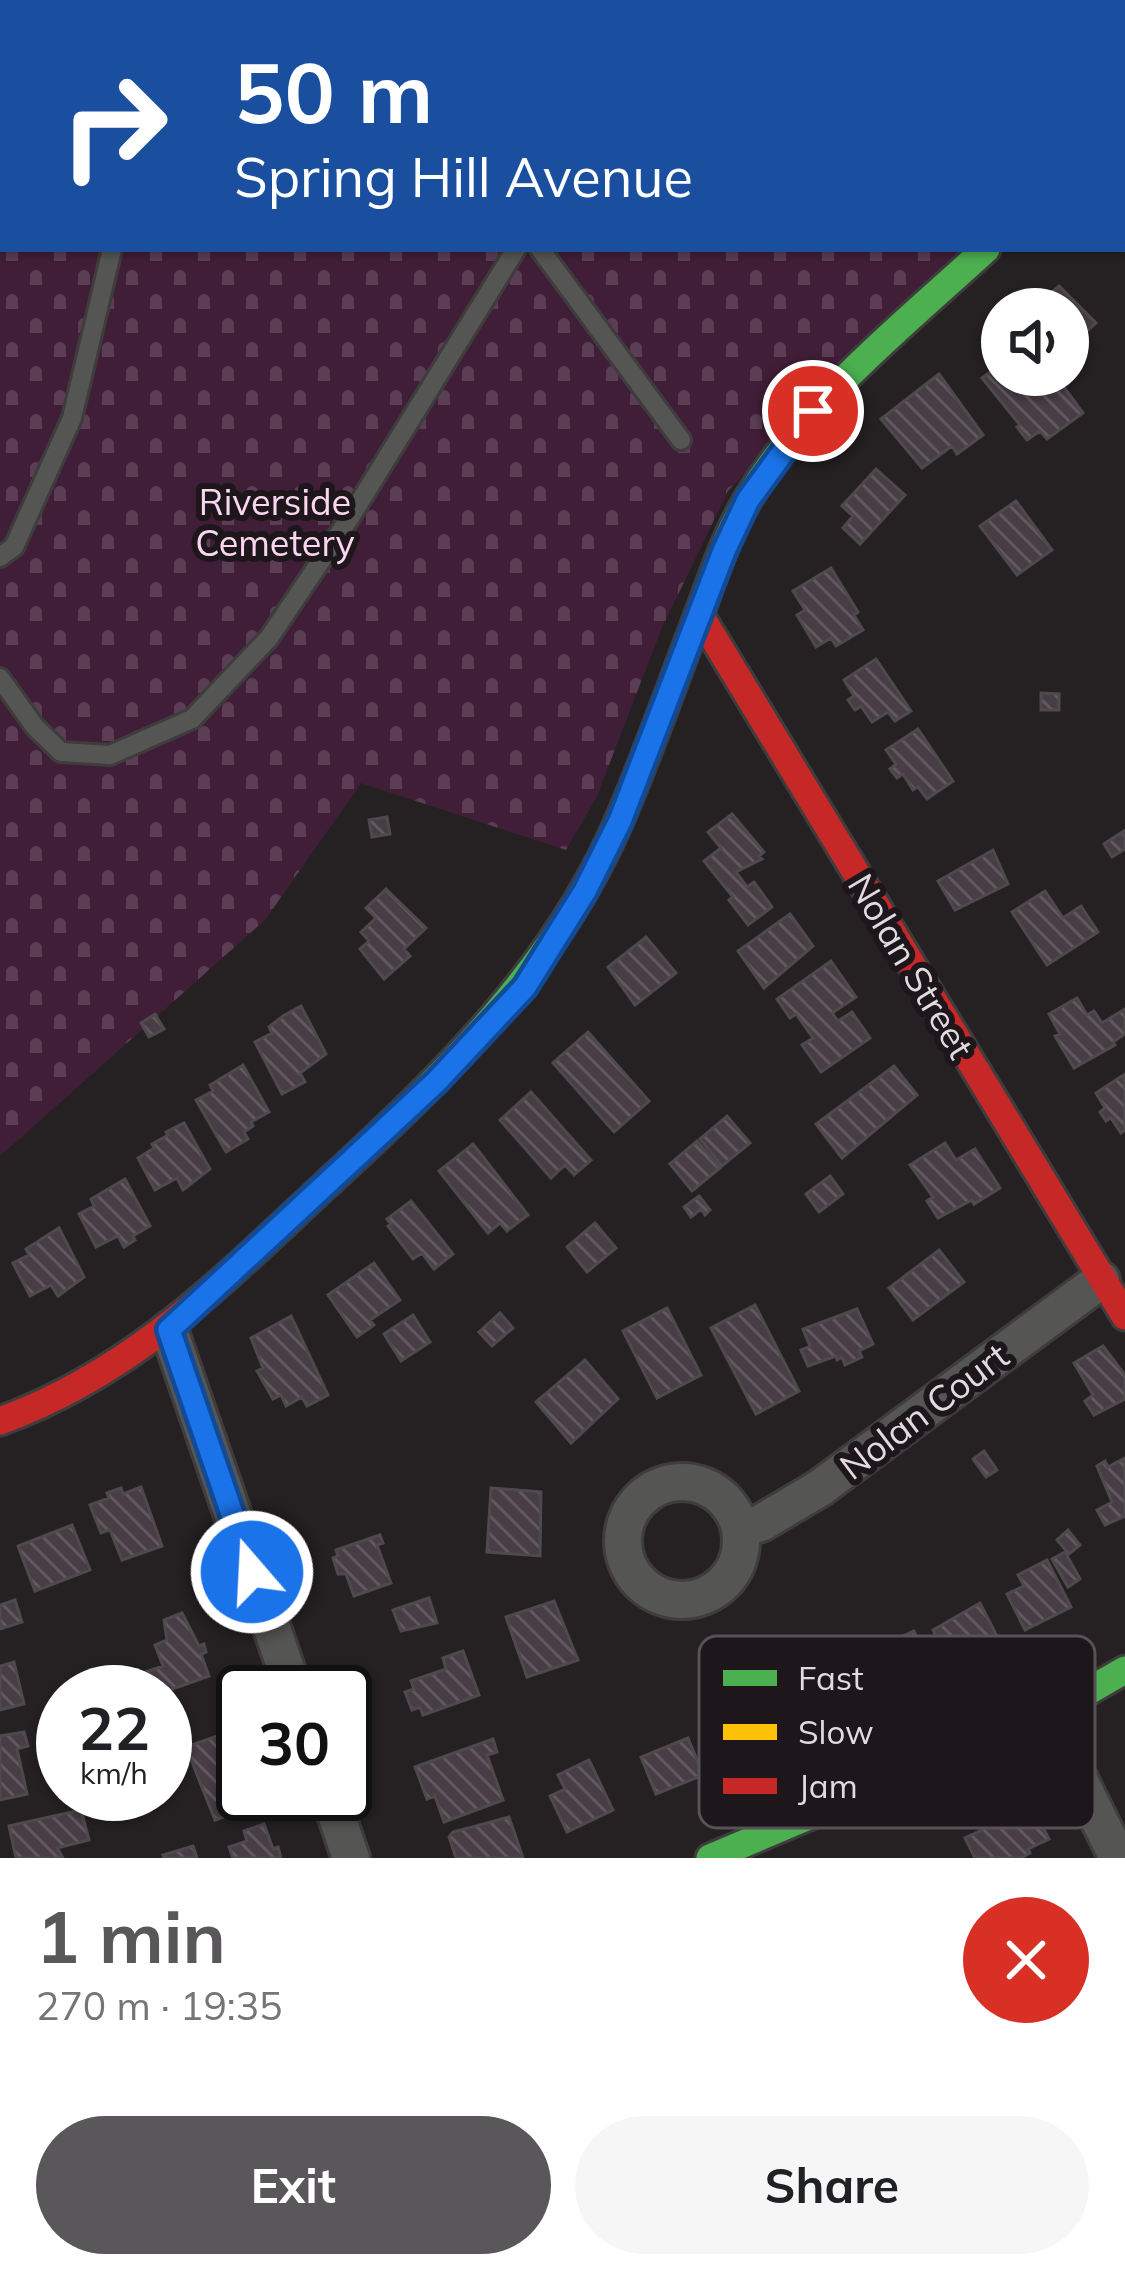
<!DOCTYPE html>
<meta charset="utf-8">
<style>
:root{--surface:#fff;--page:#f6f6f6;--text:#202124;--muted:#757577;--accent:#59575a}
body{margin:0;font-family:Mulish,sans-serif;background:var(--page);color:var(--text);height:100vh;display:flex;flex-direction:column;font-size:45px;white-space:nowrap}
*{box-sizing:border-box;margin:0}
p{font-size:39px;color:var(--muted)}
.icon{flex:none;width:66px;height:66px;fill:none;stroke:currentColor;stroke-width:2;stroke-linecap:round;stroke-linejoin:round}
.map{position:relative;height:1858px;overflow:hidden}
.sheet{display:flex;flex-direction:column;background:var(--surface);flex:1}
.sheet>*{flex:none}
.top-card{position:absolute;left:0px;top:0px;width:1125px;height:252px;box-shadow:0 3px 9px #0004;background:#1a4fa0;color:#fff;overflow:hidden}
.tools{position:absolute;left:981px;top:288px;display:grid;gap:24px}
.tools a{display:grid;place-items:center;width:108px;height:108px;border-radius:50%;background:var(--surface);box-shadow:0 3px 9px #0004;font-size:60px}
.speed{position:absolute;left:36px;top:1665px;display:flex;gap:24px;font-size:60px;font-weight:700;text-align:center}
.speed>*{display:grid;place-content:center;width:156px;height:156px;border-radius:50%;background:var(--surface);box-shadow:0 3px 9px #0004;line-height:1}
.speed small{font-size:30px;font-weight:400}
.speed .limit{border:6px solid #111;border-radius:18px;background:#fff;color:#111}
.pin{position:absolute;display:grid;place-items:center;width:102px;height:102px;color:#fff;margin:-51px;border:6px solid #fff;border-radius:50%;box-shadow:0 3px 12px #0007}
.me{position:absolute;width:132px;margin:-66px;rotate:341deg;stroke-linejoin:round;filter:drop-shadow(0 0 9px #0008)}
.turn{display:flex;align-items:center;gap:42px;height:252px;padding:0 36px;font-size:54px}
.turn .icon{width:156px;height:156px;stroke-width:2.5}
.turn b{display:block;font-size:84px;line-height:102px}
.round{display:grid;place-items:center;flex:none;width:126px;height:126px;border-radius:63px;background:var(--page)}
.headline{display:flex;align-items:center;justify-content:space-between;height:204px;padding:0 36px}
h1{font-size:72px;font-weight:700;line-height:90px;color:var(--accent)}
.primary-button{display:flex;gap:24px;margin-top:auto;padding:24px 36px}
.primary-button a{flex:1;height:138px;border-radius:72px;background:var(--accent);color:#fff;font-size:48px;font-weight:700;line-height:138px;text-align:center}
.primary-button a+a{background:var(--page);color:var(--text)}
.map>svg:first-child{display:block}
</style>
<div class="map">
<svg width="1125" height="1858" viewBox="0 0 1125 1858">
<defs>
<pattern id="cemetery-stones" width="16" height="16" patternUnits="userSpaceOnUse" patternTransform="scale(3)"><rect width="16" height="16" fill="#401e37"/><path d="M2 7V4a2 2 0 0 1 4 0v3zM10 15v-3a2 2 0 0 1 4 0v3z" fill="#5b3e54"/></pattern>
<pattern id="building-back-hatch" width="6" height="6" patternUnits="userSpaceOnUse" patternTransform="scale(3)"><rect width="6" height="6" fill="#483c45"/><path d="M-1 5l2 2M0 0l6 6M5-1l2 2" fill="none" stroke="#62585f"/></pattern>
</defs>
<rect width="100%" height="100%" fill="#252123"/>
<path fill="url(#cemetery-stones)" d="M0 0 1072 3H3V249H961L728 491 661 630 597 796 566 850 361 783 265 920 0 1156Z"/>
<path fill="url(#building-back-hatch)" stroke="#4e4a4c" stroke-width="3" d="M1059 286 1096 323 1077 340 1081 344 1070 354 1068 309H1034Z
M1002 351V375H1055L1083 413 1047 439 1040 431 1027 440 1017 427 1020 425 982 378 997 367 991 359Z
M939 374 983 435 957 454 952 446 922 468 881 419Z
M876 469 905 495 860 544 843 528 853 516 842 506Z
M1016 501 1052 550 1017 575 980 526Z
M831 568 858 612 854 615 863 630 836 646 831 638 816 647 797 615 805 610 793 591Z
M876 659 911 711 895 721 888 712 872 722 861 706 855 710 848 700 854 696 844 680Z
M1041 693 1059 694V710H1041Z
M918 729 953 781 927 799 918 787 913 790 903 774 897 778 890 769 896 764 886 750Z
M732 814 764 852 759 856 762 859 736 872 747 887 754 882 772 907 748 925 729 900 733 897 704 861 721 848 708 832Z
M387 817 390 834 372 837 369 820Z
M1124 831 1125 849 1112 857 1104 844Z
M993 850 1008 884 955 910 938 881Z
M386 889 426 928 404 949 410 956 384 979 360 949 369 941 361 932 376 918 366 908Z
M1045 891 1063 918 1081 906 1098 932 1047 965 1012 912Z
M790 914 813 946 764 988 738 951Z
M646 937 676 973 635 1005 608 967Z
M831 961 856 997 832 1013 838 1021 852 1012 870 1038 821 1072 802 1045 813 1038 796 1014 790 1018 777 999Z
M1077 998 1087 1015 1094 1011 1102 1023 1125 1009V1034L1113 1042 1115 1045 1074 1068 1055 1036 1060 1034 1049 1014Z
M301 1006 326 1054 300 1073 305 1082 282 1094 255 1042 272 1033 269 1027 283 1016Z
M155 1014 164 1029 149 1037 141 1023Z
M588 1032 649 1101 614 1132 553 1063Z
M243 1065 269 1112 251 1122 253 1126 244 1132 248 1139 226 1152 196 1100 213 1091 210 1085Z
M894 1066 917 1095 842 1158 816 1124Z
M1125 1074V1130L1121 1133 1111 1118 1106 1121 1100 1112 1105 1108 1096 1093Z
M531 1092 591 1160 574 1175 565 1165 551 1178 500 1120Z
M727 1116 750 1143 722 1166 700 1139Z
M184 1123 210 1169 183 1190 177 1178 155 1190 138 1158 154 1148 152 1144 168 1135 166 1132Z
M697 1141 720 1168 692 1191 670 1164Z
M945 1143 956 1160 975 1149 1000 1188 974 1204 972 1200 938 1218 927 1201 933 1197 910 1165Z
M473 1144 528 1215 507 1231 500 1223 488 1233 439 1171Z
M830 1176 843 1194 819 1212 806 1194Z
M125 1179 150 1226 133 1236 135 1240 124 1247 118 1236 96 1247 79 1214 94 1206 91 1199Z
M699 1196 710 1210 705 1215 701 1209 691 1217 684 1207Z
M411 1201 453 1254 434 1269 422 1253 413 1259 388 1226 391 1224 387 1219Z
M595 1223 616 1248 587 1272 567 1247Z
M59 1228 84 1277 58 1296 51 1285 30 1296 13 1263 29 1255 26 1249Z
M939 1250 964 1282 913 1320 889 1288Z
M374 1263 400 1300 370 1320 374 1325 357 1337 328 1295Z
M755 1305 799 1391 756 1414 711 1328Z
M667 1308 701 1375 657 1398 623 1331Z
M857 1309 873 1344 859 1351 862 1357 845 1365 842 1357 837 1360 836 1356 808 1366 801 1350 810 1346 803 1329Z
M500 1313 513 1328 492 1346 479 1332Z
M413 1315 430 1342 401 1361 384 1334Z
M291 1316 328 1395 307 1406 302 1397 286 1406 281 1395 273 1399 257 1371 263 1368 251 1338Z
M1103 1346 1125 1375V1399L1094 1415 1085 1401 1093 1395 1074 1363Z
M585 1360 618 1399 571 1443 536 1402Z
M984 1451 997 1470 986 1477 973 1459Z
M1125 1458V1516L1105 1525 1097 1510 1112 1502 1097 1466 1105 1461 1108 1467Z
M141 1487 162 1546 122 1560 110 1530 101 1533 90 1505 109 1498 107 1493 121 1488 123 1494Z
M491 1488 541 1492 540 1556 487 1552Z
M72 1525 90 1570 35 1591 18 1546Z
M1068 1530 1080 1545 1069 1554 1057 1540Z
M380 1535 383 1543 377 1545 391 1583 354 1596 346 1574H338L333 1558 338 1556 336 1550Z
M1065 1552 1080 1579 1068 1587 1052 1559Z
M1047 1560 1071 1607 1025 1630 1007 1594 1024 1586 1018 1575Z
M429 1598 437 1623 401 1631 393 1610Z
M15 1600 22 1622 0 1629V1605Z
M554 1601 578 1660 527 1677 506 1617Z
M980 1603 999 1640 950 1663 933 1630Z
M182 1613 199 1646 204 1644 206 1652 201 1654 209 1676 164 1692H147L140 1674 163 1666 155 1645 167 1640 164 1620Z
M914 1631 931 1668 883 1691 866 1653Z
M463 1651 479 1695 423 1715 420 1707 412 1710 405 1692 414 1689 411 1681 446 1669 443 1658Z
M14 1662 24 1704 0 1710V1666Z
M24 1732 28 1746 17 1749 27 1794 0 1800V1736Z
M229 1732 238 1759 243 1758V1794H250L255 1806 215 1820 186 1747Z
M688 1738 703 1775 656 1794 641 1757Z
M493 1739 497 1752 487 1755 503 1800 444 1822 435 1796 427 1799 415 1767Z
M589 1760 613 1810 567 1832 550 1796 565 1789 558 1775Z
M81 1810 89 1840 57 1848 63 1858H16L9 1826Z
M1010 1815 1016 1827 1037 1816 1049 1839 1028 1849 1030 1853 1021 1858H975L965 1838 982 1830 979 1825 989 1820 991 1825Z
M509 1817 523 1858H456L449 1837 453 1832Z
M264 1824 273 1849 278 1847 281 1858H233L229 1847 247 1841 244 1831Z
M193 1846 197 1858H164L163 1855Z"/>
<g fill="none" stroke-linecap="round" stroke-linejoin="round">
<defs>
<path id="lane" d="M132 0V3
M363 0 366 3
M114 3 118 0
M733 3 735 0
M0 102 3 98
M540 249 681 440
M0 557 14 547 72 418 112 249
M0 678 35 727 61 752 110 755 192 719 269 638 351 516 516 249"/>
<path id="street" d="M169 1330 294 1692
M623 1541a59 59 0 1 1 118 0a59 59 0 1 1-118 0Z
M740 1529 761 1523 820 1488 1101 1280
M1047 1715 1118 1858
M329 1794 351 1858"/>
<path id="fast" d="M331 1180C446 1074 556 967 619 821 648 754 672 685 698 617 713 577 726 536 748 499 808 400 902 326 986 249
M710 1858 1047 1715 1125 1670"/>
<path id="slow" d="M1122 127 1125 124"/>
<path id="jam" d="M699 614 1125 1316
M0 1421C137 1371 226 1277 331 1180"/>
</defs>
<use href="#lane" stroke="#3e3c3d" stroke-width="24"/>
<use href="#street" stroke="#3e3c3d" stroke-width="42"/>
<use href="#fast" stroke="#3e3c3d" stroke-width="33"/>
<use href="#slow" stroke="#3e3c3d" stroke-width="33"/>
<use href="#jam" stroke="#3e3c3d" stroke-width="33"/>
<use href="#lane" stroke="#555553" stroke-width="18"/>
<use href="#street" stroke="#555553" stroke-width="36"/>
<use href="#fast" stroke="#4caf50" stroke-width="27"/>
<use href="#slow" stroke="#ffc107" stroke-width="27"/>
<use href="#jam" stroke="#c62828" stroke-width="27"/>
</g>
<g fill="none" stroke-linecap="round" stroke-linejoin="round">
<defs>
<path id="route" d="M252 1572 169 1330 436 1082 525 987 585 891 620 821 724 551 748 500 813 411"/>
</defs>
<use href="#route" stroke="#114b97" stroke-width="30"/>
<use href="#route" stroke="#1a73e8" stroke-width="21"/>
</g>
<g text-anchor="middle" stroke-width="12" stroke-linejoin="round" paint-order="stroke">
<g font-size="36" fill="#fcd6f0" stroke="#1d171b">
<text x="275" y="515">Riverside<tspan x="275" dy="41">Cemetery</tspan></text>
</g>
<g font-size="36" fill="#dfdbde" stroke="#1d171b">
<text transform="translate(911 966) rotate(59)" y="13">Nolan Street</text>
<text transform="translate(924 1411) rotate(-37)" y="13">Nolan Court</text>
</g>
</g>
<rect x="699" y="1636" width="396" height="192" rx="18" fill="#1d171b" stroke="#575256" stroke-width="3"/>
<rect x="723" y="1670" width="54" height="16" fill="#4caf50"/>
<rect x="723" y="1724" width="54" height="16" fill="#ffc107"/>
<rect x="723" y="1778" width="54" height="16" fill="#c62828"/>
<g font-size="33" fill="#dfdbde">
<text x="798" y="1690">Fast</text>
<text x="798" y="1744">Slow</text>
<text x="798" y="1798">Jam</text>
</g>
</svg>
<div class="tools">
<a><svg class="icon" aria-label="sound" viewBox="0 0 24 24"><path d="M4 9h4l5-4v14l-5-4H4zM17 9q2 3 0 6"/></svg></a>
</div>
<div class="speed"><div>22<small>km/h</small></div><div class="limit">30</div></div>
<div class="pin" style="left:813px;top:411px;background:#d93025"><svg class="icon" aria-label="arrive" viewBox="0 0 24 24"><path d="M6 21V4h12l-3 4 3 4H6"/></svg></div>
<svg class="me" style="left:252px;top:1572px" viewBox="-20 -20 40 40"><circle r="17" fill="#1a73e8" stroke="#fff" stroke-width="3"/><path d="M0-11L8 9 0 5-8 9z" fill="#fff"/></svg>
<div class="top-card">
<div class="turn"><svg class="icon" aria-label="right" viewBox="0 0 24 24"><path d="M7 20v-9h11M14 6l5 5-5 5"/></svg><div><b>50 m</b>Spring Hill Avenue</div></div>
</div>
</div>
<section class="sheet">
<div class="headline"><div><h1>1 min</h1><p>270 m · 19:35</p></div><a class="round" style="background:#d93025;color:#fff"><svg class="icon" aria-label="close" viewBox="0 0 24 24"><path d="M6 6l12 12M18 6L6 18"/></svg></a></div>
<div class="primary-button"><a>Exit</a><a>Share</a></div>
</section>
